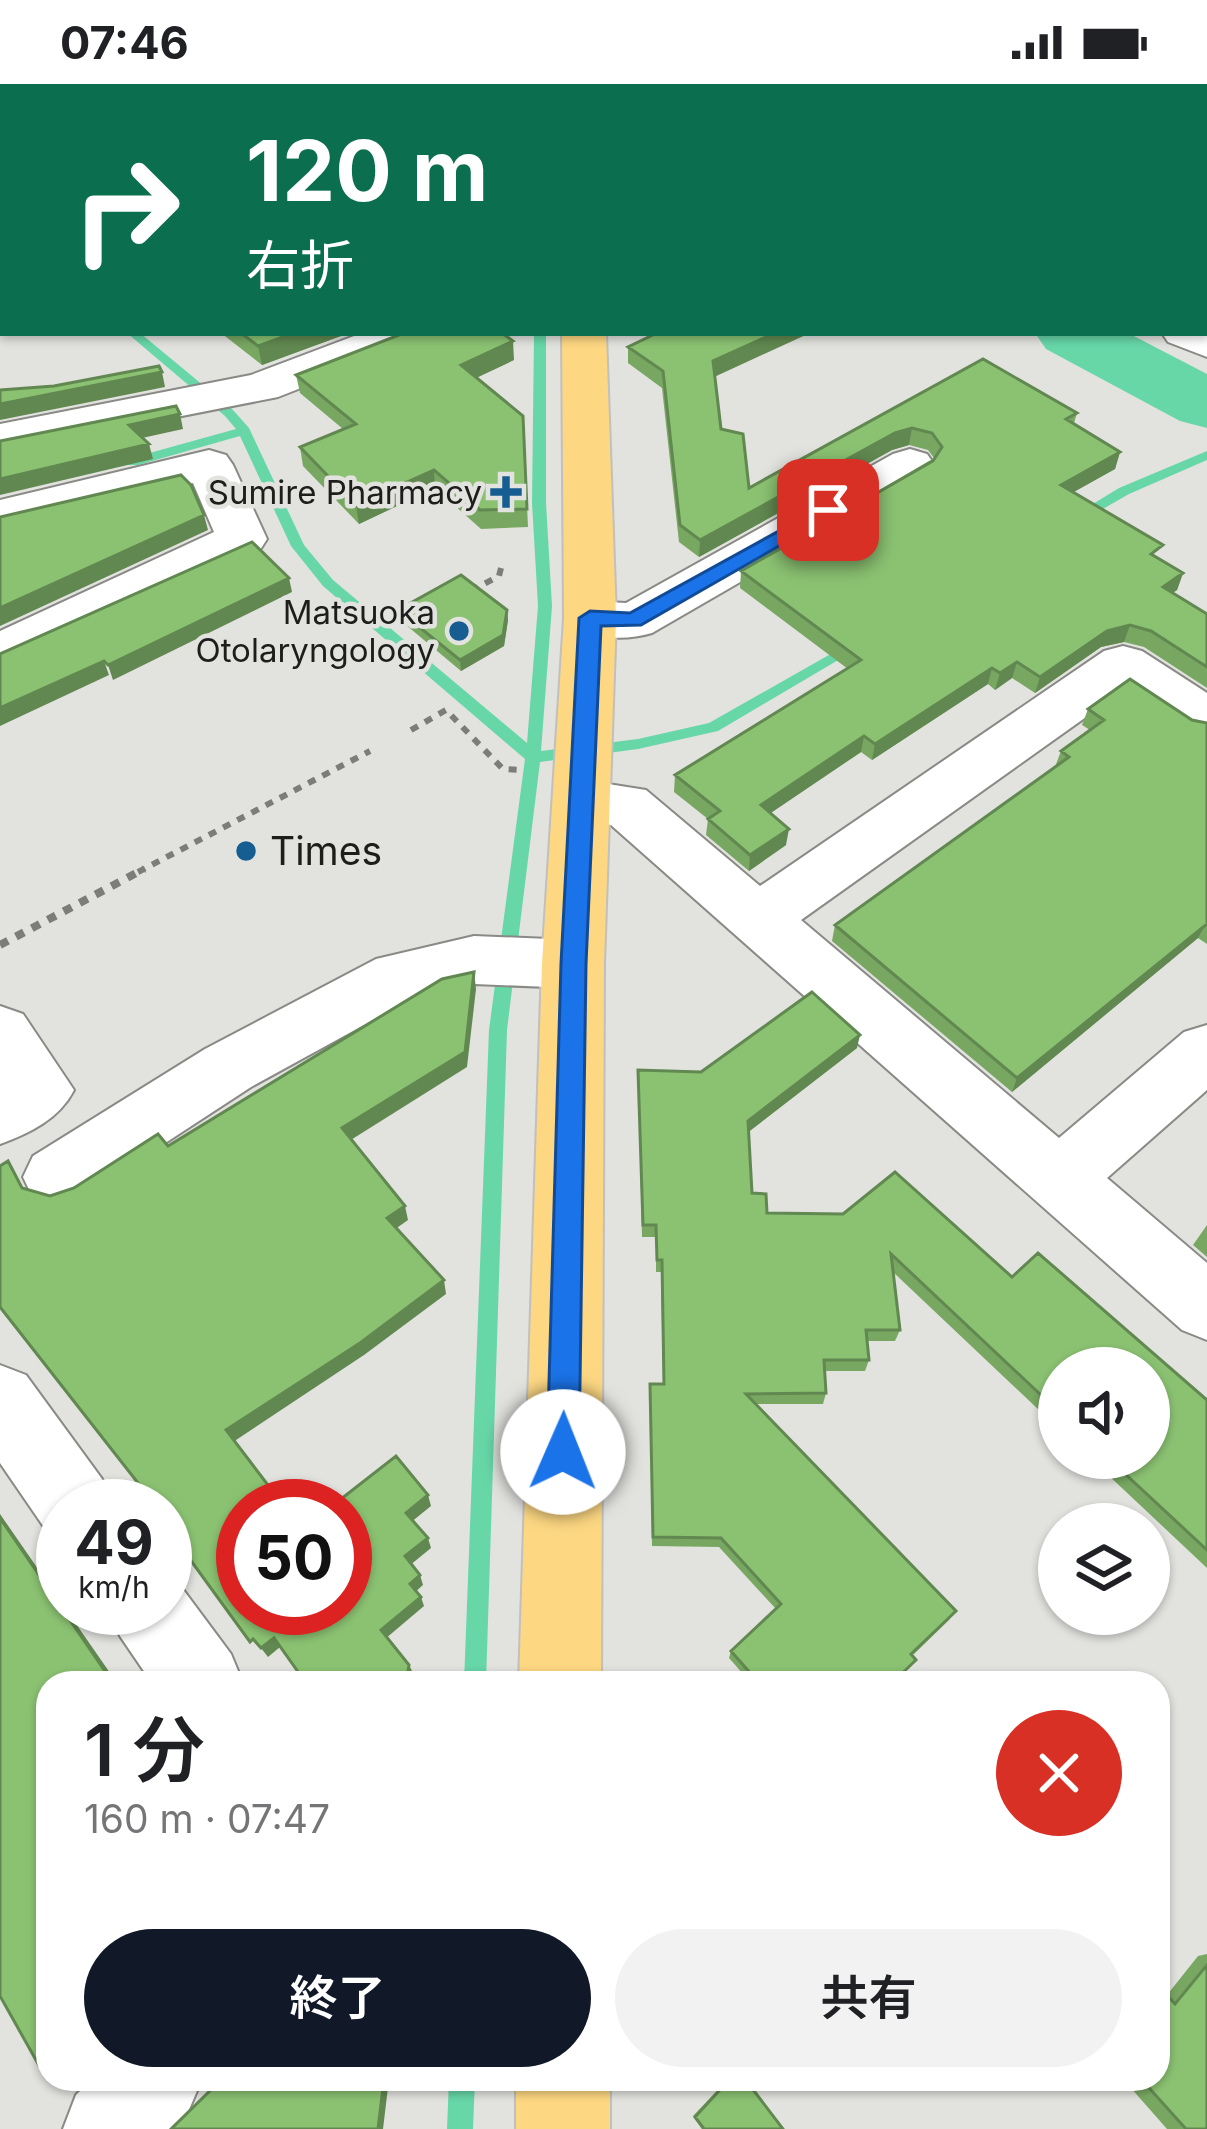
<!DOCTYPE html>
<html lang="ja">
<meta charset="utf-8">
<style>
:root{--surface:#fff;--page:#f2f2f2;--text:#202124;--muted:#757577;--accent:#111827}
body{margin:0;font-family:Inter,"Noto Sans JP",sans-serif;background:var(--page);color:var(--text);height:100vh;display:flex;flex-direction:column;font-size:45px;white-space:nowrap}
*{box-sizing:border-box;margin:0}
p{font-size:39px;color:var(--muted)}
.icon{flex:none;width:66px;height:66px;fill:none;stroke:currentColor;stroke-width:2;stroke-linecap:round;stroke-linejoin:round}
.map{position:relative;flex:1;overflow:hidden}
.sheet{position:absolute;left:36px;top:1587px;width:1134px;height:420px;display:flex;flex-direction:column;background:var(--surface);border-radius:36px;box-shadow:0 3px 9px #0004}
.sheet>*{flex:none}
.guide{position:absolute;left:0px;top:0px;width:1209px;height:252px;box-shadow:0 3px 9px #0004;background:#0b6e4f;color:#fff;overflow:hidden}
.fabs{position:absolute;left:1038px;top:1263px;display:grid;gap:24px}
.fabs a{display:grid;place-items:center;width:132px;height:132px;border-radius:50%;background:var(--surface);box-shadow:0 3px 9px #0004;font-size:60px}
.speed{position:absolute;left:36px;top:1395px;display:flex;gap:24px;font-size:60px;font-weight:700;text-align:center}
.speed>*{display:grid;place-content:center;width:156px;height:156px;border-radius:50%;background:var(--surface);box-shadow:0 3px 9px #0004;line-height:1}
.speed small{font-size:30px;font-weight:400}
.speed .limit{border:18px solid #d22;background:#fff;color:#111}
.pin{position:absolute;display:grid;place-items:center;width:102px;height:102px;color:#fff;margin:-51px;border-radius:24px;box-shadow:0 6px 18px #0006}
.me{position:absolute;width:132px;margin:-66px;rotate:1deg;stroke-linejoin:round;filter:drop-shadow(0 0 9px #0008)}
.turn{display:flex;align-items:center;gap:42px;height:252px;padding:0 48px;font-size:54px}
.turn .icon{width:156px;height:156px;stroke-width:2.5}
.turn b{display:block;font-size:84px;line-height:102px}
.round{display:grid;place-items:center;flex:none;width:126px;height:126px;border-radius:63px;background:var(--page)}
.summary{display:flex;align-items:center;justify-content:space-between;height:204px;padding:0 48px}
h1{font-size:72px;font-weight:600;line-height:90px}
.primary-button{display:flex;gap:24px;margin-top:auto;padding:24px 48px}
.primary-button a{flex:1;height:138px;border-radius:72px;background:var(--accent);color:#fff;font-size:48px;font-weight:600;line-height:138px;text-align:center}
.primary-button a+a{background:var(--page);color:var(--text)}
.status{display:flex;justify-content:space-between;align-items:center;height:84px;padding:0 60px;background:var(--surface);direction:ltr}
.status svg{height:33px;fill:currentColor}
.map>svg:first-child{display:block}
</style>
<div class="status"><b>07:46</b><svg viewBox="0 0 49 12"><path d="M0 12V9h3v3zM5 12V6h3v6zM10 12V3h3v9zM15 12V0h3v12zM26 1h20v11H26zM47 4h2v5h-2z"/></svg></div>
<div class="map">
<svg width="1207" height="2045" viewBox="0 0 1207 2045">
<rect width="100%" height="100%" fill="#e2e2df"/>
<g fill="none" stroke-linecap="round" stroke-linejoin="round">
<path fill="#67d7a8" fill-rule="evenodd" d="M535 0H545V3H535Z
M0 135H3V144H0Z
M127 249H140L233 326 249 344 304 461 333 496 527 659 538 522 532 419 534 249H546V419L552 522 541 667 638 655 709 639 850 559H860L862 562 718 647 638 665 540 678 507 946 486 1599H464L489 946 525 675 323 502 291 462 240 352 138 381H128V375L236 345 225 332Z
M1207 367V376L1129 410 1082 437 1077 438 1070 434 1119 404Z
M449 1995H475L473 2045H447Z"/>
<path fill="#67d7a8" fill-rule="evenodd" d="M734 0H796L798 3H736Z
M1035 249H1128L1207 290V344L1180 337 1046 265Z"/>
<defs>
<path id="minor" d="M1207 30V53H1206V30Z
M0 52 3 53V78L0 77Z
M1207 243V273L1168 258 1162 249H1206Z
M362 249H424L418 258 278 313 0 368V340L251 291Z
M910 365 927 370 934 380 927 390 652 549C626 557 598 554 572 546L564 534 572 522 590 517 626 519 893 370Z
M209 366 226 371 233 381 267 455 260 466 0 586V547L214 448 193 399 0 446V416Z
M1123 562 1142 567 1207 609V654L1188 649 1124 606 801 836 1059 1054 1184 948 1207 941V1006L1107 1094 1207 1179V1256L1182 1246 611 741 563 732 554 717 563 702 583 696 646 706 760 802 1104 567Z
M474 852 573 856 595 863 604 880 595 897 573 904 474 900 413 914 251 1003 81 1114 57 1122 33 1114 23 1093 33 1072 205 965 376 875Z
M0 922 23 930 74 1006C59 1035 30 1049 0 1060Z
M0 1281 26 1291 102 1395 114 1422H63V1455L48 1449 0 1379Z
M165 1491 176 1496 231 1570 243 1599H152L120 1552 108 1524H165Z
M92 1995H202L188 2028 173 2045H63L76 2011Z"/>
<path id="major" d="M561 0H599L600 3H562Z
M562 249H606L616 534 604 880 601 1599H519L542 880 564 534Z
M516 1995H610V2045H516Z"/>
</defs>
<use href="#minor" stroke="#898986" stroke-width="4"/>
<use href="#major" stroke="#c0c0bf" stroke-width="4"/>
<path stroke="#7c7c7a" stroke-width="4.5" stroke-dasharray="6 6" stroke-linecap="butt" d="M1017 0 1021 3"/>
<path stroke="#7c7c7a" stroke-width="6" stroke-dasharray="8 8" stroke-linecap="butt" d="M471 507 499 492 502 480
M411 646 446 626 503 685 523 686
M138 788 370 667"/>
<path stroke="#7c7c7a" stroke-width="8" stroke-dasharray="9 9" stroke-linecap="butt" d="M0 861 144 785"/>
<use href="#minor" fill="#fff" fill-rule="evenodd"/>
<use href="#major" fill="#fdd782" fill-rule="evenodd"/>
</g>
<path fill="#78a762" d="M1024 0H1122L1117 3H1028Z
M221 249H349L262 281Z
M628 263 715 293 721 345 749 404 983 275 1077 329 1074 339 1120 368 1115 385 1073 408 1158 474 1183 489 1177 506 1172 509 1207 530V604L1144 563 1124 558 1101 563 1035 609 1012 594 995 606 988 600 872 676 861 668 770 729 786 761 749 787 706 751 708 735 674 708 675 691 848 585 740 504 741 487 934 374 928 366 909 361 892 366 699 473 679 458 662 304 628 279Z
M514 276 476 294 523 332 528 443 481 445 435 404 359 440 303 382 300 363 343 345 300 309 296 291Z
M398 526H507L508 536 504 562 461 587 400 536Z
M1088 625 1207 639V860L1198 854 1012 1008 832 857 835 841 1055 683 1061 667 1090 646 1082 641Z
M857 964 748 1048 752 1109 767 1129 1012 1193 1207 1316V1484L1090 1374H1149L1059 1284V1345L893 1188 900 1246 895 1257H867L869 1276 865 1287H824L826 1309 823 1320H756L950 1535 912 1572 916 1576 895 1599H751L729 1574 731 1567 776 1525 719 1463 652 1462 650 1310 663 1300 661 1188H656V1153H642L638 986 701 988Z
M1207 1141V1173L1193 1161Z
M1207 1870V2045H1167L1123 1995H1158L1167 1911 1198 1872Z
M728 1995H745L783 2045H702L693 2032Z"/>
<path fill="#618850" d="M1083 0H1122L1117 3H1082Z
M294 249H349L262 281 258 262Z
M775 249H810L712 294 713 277Z
M513 257 514 276 463 300 461 281Z
M162 288 165 303 0 336V320Z
M180 330 183 345 133 356 129 341Z
M912 344 909 361 892 366 699 473 700 456 895 349Z
M149 360 153 375 0 411V395Z
M1120 368 1115 385 1056 418 1061 401Z
M434 386 435 404 359 440 356 421Z
M204 431 208 446 0 542V524Z
M1183 489 1177 506 1156 520 1163 503Z
M289 494 292 508 113 596 108 581Z
M507 526 508 536 504 562 461 587 460 576Z
M1130 541 1124 558 1101 563 1035 609 1040 593 1107 547Z
M104 577 109 591 0 642V624Z
M1017 578 1012 594 995 606 1000 589Z
M992 584 988 600 872 676 875 660Z
M864 652 861 668 759 737 761 721Z
M789 745 786 761 749 787 750 771Z
M1206 839 1198 854 1012 1008 1017 994Z
M474 888 476 905 467 983 346 1059 342 1044Z
M860 951 857 964 746 1050 748 1037Z
M405 1122 408 1136 391 1148 387 1134Z
M444 1196 446 1210 364 1271 233 1358 226 1346Z
M428 1411 431 1422 410 1439 406 1429Z
M0 1430 63 1521V1524H65L117 1599H113L0 1434Z
M428 1454 431 1464 409 1482 405 1472Z
M420 1491 423 1501 414 1509 410 1500Z
M421 1513 424 1522 385 1555 381 1546Z
M274 1554 280 1563 268 1573 261 1564Z
M409 1581 413 1589 411 1599H406Z
M384 1995H389L383 2045H378Z"/>
<path fill="#8bc272" stroke="#618850" stroke-width="3" d="M0 0H441L446 3H3V25L0 23Z
M1207 80V161L1206 162V81Z
M241 249H294L258 262Z
M404 249H502L513 257 461 281 523 332 527 425 480 426 434 386 356 421 300 363 356 340 296 291Z
M657 249H775L713 277 721 345 743 350 749 404 983 275 1077 329 1066 335 1120 368 1061 401 1163 461 1151 470 1183 489 1163 503 1207 530V583L1151 547 1130 541 1107 547 1040 593 1017 578 1000 589 992 584 875 660 864 652 761 721 789 745 750 771 708 735 720 727 675 691 861 576 741 487 933 377 942 363 932 349 912 344 895 349 700 456 680 441 663 287 628 263Z
M159 282 162 288 0 320V306L54 302Z
M176 322 180 330 129 341 149 360 0 395V357Z
M181 391 191 401 204 431 0 524V433Z
M252 458 289 494 108 581 104 577 0 624V570Z
M461 491 507 526 503 551 460 576 398 526Z
M1130 595 1192 636 1207 639V840L1017 994 835 841 1069 673 1061 667 1104 636 1088 625Z
M474 888 465 968 342 1044 405 1122 387 1134 444 1196 360 1259 226 1346 284 1422H243V1524H345V1422H332L396 1372 428 1411 406 1429 428 1454 405 1472 420 1491 410 1500 421 1513 381 1546 409 1581 406 1599H306L274 1554 261 1564 253 1555 250 1558 181 1463 185 1460 165 1434V1422H156L0 1223V1082L8 1077 22 1104 50 1112 74 1104 158 1050 168 1062 442 895Z
M812 908 860 951 748 1037 752 1109 766 1110 767 1129 843 1130 895 1088 1012 1193 1038 1169 1207 1316V1466L1108 1374H1149V1284H1059V1328L891 1170 900 1246H866L869 1276H824L826 1309 746 1310 956 1527 911 1570 916 1576 892 1599H759L731 1567 781 1520 721 1454 653 1453 650 1300H664L662 1176H657L656 1141H643L638 986 701 988Z
M0 1434 113 1599H48V1978L41 1985 0 1912Z
M1207 1881V2045H1186L1141 1995H1158V1901L1175 1920Z
M222 1995H384L378 2045H171Z
M730 1995H745L783 2045H704L695 2033Z"/>
<path fill="#1a73e8" stroke="#114b97" stroke-width="3" d="M828 420 835 422V430L641 541 601 542 586 880 579 1368 574 1379 563 1383 552 1379 547 1368 561 880 579 534 590 527 630 529Z"/>
<g fill="#165d92" stroke="#e2e2df" stroke-width="4.5">
<path d="M500 390h12v12h12v12h-12v12h-12v-12h-12v-12h12z"/>
<circle cx="459" cy="547" r="12"/>
<circle cx="246" cy="767" r="12"/>
</g>
<g text-anchor="middle" stroke-width="9" stroke-linejoin="round" paint-order="stroke">
<g font-size="33" fill="#1d1d1c" stroke="#e2e2df" text-anchor="end">
<text x="482" y="420">Sumire Pharmacy</text>
<text x="435" y="540">Matsuoka<tspan x="435" dy="38">Otolaryngology</tspan></text>
</g>
<g font-size="39" fill="#1d1d1c" stroke="#e2e2df" text-anchor="start">
<text x="270" y="781">Times</text>
</g>
</g>
</svg>
<div class="fabs">
<a><svg class="icon" aria-label="sound" viewBox="0 0 24 24"><path d="M4 9h4l5-4v14l-5-4H4zM17 9q2 3 0 6"/></svg></a>
<a><svg class="icon" aria-label="layers" viewBox="0 0 24 24"><path d="M12 4l9 5-9 5-9-5zM3 14l9 5 9-5"/></svg></a>
</div>
<div class="speed"><div>49<small>km/h</small></div><div class="limit">50</div></div>
<div class="pin" style="left:828px;top:426px;background:#d93025"><svg class="icon" aria-label="arrive" viewBox="0 0 24 24"><path d="M6 21V4h12l-3 4 3 4H6"/></svg></div>
<svg class="me" style="left:563px;top:1368px" viewBox="-20 -20 40 40"><circle r="19" fill="#fff"/><path d="M0-13L10 11 0 6-10 11z" fill="#1a73e8"/></svg>
<div class="guide">
<div class="turn"><svg class="icon" aria-label="right" viewBox="0 0 24 24"><path d="M7 20v-9h11M14 6l5 5-5 5"/></svg><div><b>120 m</b>右折</div></div>
</div>
<section class="sheet">
<div class="summary"><div><h1>1 分</h1><p>160 m · 07:47</p></div><a class="round" style="background:#d93025;color:#fff"><svg class="icon" aria-label="close" viewBox="0 0 24 24"><path d="M6 6l12 12M18 6L6 18"/></svg></a></div>
<div class="primary-button"><a>終了</a><a>共有</a></div>
</section>
</div>
